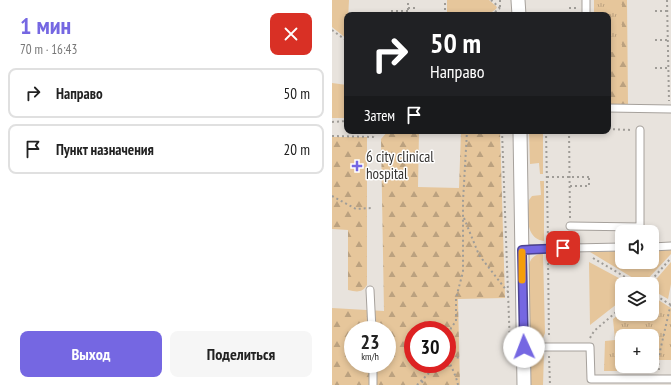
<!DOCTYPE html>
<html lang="ru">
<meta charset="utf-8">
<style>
:root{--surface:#fff;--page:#f6f6f6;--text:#222;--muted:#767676;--line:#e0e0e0;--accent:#7567e2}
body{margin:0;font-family:"PT Sans Narrow",sans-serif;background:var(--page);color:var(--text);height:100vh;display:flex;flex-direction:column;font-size:15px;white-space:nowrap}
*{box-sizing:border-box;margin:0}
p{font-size:13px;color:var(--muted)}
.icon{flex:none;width:22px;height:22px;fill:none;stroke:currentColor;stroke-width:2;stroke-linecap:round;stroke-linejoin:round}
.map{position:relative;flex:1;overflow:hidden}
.panel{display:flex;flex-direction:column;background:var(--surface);width:332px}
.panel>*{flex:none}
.banner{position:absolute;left:12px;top:12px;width:267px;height:122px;border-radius:8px;box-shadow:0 2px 6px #0003;background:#202124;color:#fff;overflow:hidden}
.fabs{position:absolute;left:283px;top:225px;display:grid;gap:8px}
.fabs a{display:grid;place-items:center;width:44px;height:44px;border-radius:8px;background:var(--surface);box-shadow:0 2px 6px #0003;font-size:20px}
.speed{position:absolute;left:12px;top:321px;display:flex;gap:8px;font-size:20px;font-weight:700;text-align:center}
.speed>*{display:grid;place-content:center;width:52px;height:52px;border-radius:50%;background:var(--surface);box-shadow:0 2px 6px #0003;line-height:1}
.speed small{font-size:10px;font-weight:400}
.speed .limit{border:6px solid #d22;background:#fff;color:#111}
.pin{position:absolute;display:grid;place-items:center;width:34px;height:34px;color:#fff;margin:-17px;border-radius:8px;box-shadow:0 2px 6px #0006}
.me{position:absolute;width:44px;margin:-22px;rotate:358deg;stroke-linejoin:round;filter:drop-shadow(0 0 3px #0008)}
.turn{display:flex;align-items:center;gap:14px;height:84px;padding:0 20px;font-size:18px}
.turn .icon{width:52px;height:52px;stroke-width:2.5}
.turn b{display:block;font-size:28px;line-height:34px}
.then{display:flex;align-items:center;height:38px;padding:0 20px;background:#0003;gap:8px;font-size:15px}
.round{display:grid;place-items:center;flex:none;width:42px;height:42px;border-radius:8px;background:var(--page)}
.overview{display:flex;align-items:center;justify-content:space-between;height:68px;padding:0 20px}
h1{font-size:24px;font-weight:600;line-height:30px;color:var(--accent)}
.cta{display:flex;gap:8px;margin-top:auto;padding:8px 20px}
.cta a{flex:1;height:46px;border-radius:8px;background:var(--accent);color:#fff;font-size:16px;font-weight:600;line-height:46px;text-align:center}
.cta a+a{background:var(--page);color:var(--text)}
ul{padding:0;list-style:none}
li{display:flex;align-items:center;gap:12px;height:50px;margin:0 8px 6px;padding:0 12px;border:2px solid var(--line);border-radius:8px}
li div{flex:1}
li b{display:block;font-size:15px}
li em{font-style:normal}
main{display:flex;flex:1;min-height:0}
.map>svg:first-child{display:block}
</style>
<main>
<section class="panel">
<div class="overview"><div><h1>1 мин</h1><p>70 m · 16:43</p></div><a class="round" style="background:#d93025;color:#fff"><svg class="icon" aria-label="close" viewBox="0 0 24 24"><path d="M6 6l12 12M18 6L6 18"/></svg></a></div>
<ul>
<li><svg class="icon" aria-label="right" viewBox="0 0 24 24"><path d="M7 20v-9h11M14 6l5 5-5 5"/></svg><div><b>Направо</b></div><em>50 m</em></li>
<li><svg class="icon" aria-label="arrive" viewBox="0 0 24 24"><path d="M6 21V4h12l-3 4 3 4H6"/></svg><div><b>Пункт назначения</b></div><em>20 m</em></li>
</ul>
<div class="cta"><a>Выход</a><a>Поделиться</a></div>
</section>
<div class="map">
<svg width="339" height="385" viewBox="0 0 339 385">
<defs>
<pattern id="forest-firs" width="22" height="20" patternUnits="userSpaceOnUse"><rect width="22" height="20" fill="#e6c69b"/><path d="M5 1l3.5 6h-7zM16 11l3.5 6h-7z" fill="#bba17f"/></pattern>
<pattern id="park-tufts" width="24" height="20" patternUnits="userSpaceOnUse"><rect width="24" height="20" fill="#e6c69b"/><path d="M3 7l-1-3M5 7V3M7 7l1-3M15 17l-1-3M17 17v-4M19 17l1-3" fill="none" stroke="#bba17f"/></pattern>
</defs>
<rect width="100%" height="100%" fill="#e8e3dd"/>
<path fill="#e6c69b" d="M0 0H17L15 39 0 27Z
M115 0H157L165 7 164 9 156 15H115Z
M0 83 15 85V118H0Z
M197 131 211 132V174H208L207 163 198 164Z
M208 181H212V241C193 239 195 214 197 200L200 196 209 195Z
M320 250H339V254L311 284 258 252 290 251V262H320Z
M211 253 213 333 211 338 198 343 196 330 197 265C199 257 203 255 211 253Z
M257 262 298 284H290V300L258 325Z
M339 262V284L336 299 320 290V284Z
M212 353 211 385H198V358L202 354Z"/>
<path fill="url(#forest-firs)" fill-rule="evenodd" d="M262 0H295L296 106H276V15H262Z
M56 131H87L86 187 127 188 129 131H168L173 298 126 299 128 385H0V308L52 311 49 139ZM21 330H55V364H21ZM81 330H115V364H81Z
M0 137H35V285C30 293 25 292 16 290V230L0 229Z"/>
<path fill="url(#park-tufts)" d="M263 0H290V52H276V15H263Z
M320 296 339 308V360H320V336H290V366H297V371H272L273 341 283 340 281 319 290 312V314H320Z"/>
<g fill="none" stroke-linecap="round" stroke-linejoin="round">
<defs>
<path id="service" d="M254 0V15
M276 108 339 109
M238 226 308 227V130
M320 247 339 246
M190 249 290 247
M38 290 40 330
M192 347H258L259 379H339
M41 364V385"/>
<path id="minor" d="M186 0 187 15
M188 131 192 385"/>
</defs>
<use href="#service" stroke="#a6a19c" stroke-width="9"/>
<use href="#minor" stroke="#a6a19c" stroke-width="15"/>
<path stroke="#9f9c97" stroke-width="2" stroke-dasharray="2 3" stroke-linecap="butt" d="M159 0 168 8
M168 0V8
M335 0 337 101
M76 8H86
M237 8H246
M59 11H76
M323 11H335
M76 15V0
M113 15V0
M159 15 168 8
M0 30 15 41
M323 40H336
M323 68H336
M0 122 15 121
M276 129 299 130
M170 131 178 346
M214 131 216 240
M237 131 238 218
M0 136 41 137 43 133
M215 177H260
M238 186H257V177
M0 196 24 209 39 208
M132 218 147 255 175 291
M216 258 217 338
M261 258 305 284
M316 284 339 258
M320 293 339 305
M258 338 262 331 290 307
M115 354 119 328 124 321V298L131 272V201L135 131
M115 355C118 366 124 374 126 385
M115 355 128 358
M217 356 218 385
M327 370 326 360 339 303
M90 381 92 385
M85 385 106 364"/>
<use href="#service" stroke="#fff" stroke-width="7"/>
<use href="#minor" stroke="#fff" stroke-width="13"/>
</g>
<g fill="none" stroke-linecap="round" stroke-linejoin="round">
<defs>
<path id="route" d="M192 347 190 250 231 248"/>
</defs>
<use href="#route" stroke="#4c4393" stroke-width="10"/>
<use href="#route" stroke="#7567e2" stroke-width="7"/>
<path stroke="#f59e0b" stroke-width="7" d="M190 280V252"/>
</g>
<path fill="#7567e2" stroke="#fff" stroke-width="1.5" d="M23 160h4v4h4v4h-4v4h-4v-4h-4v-4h4z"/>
<g text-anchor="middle" stroke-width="3" stroke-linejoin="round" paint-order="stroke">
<g font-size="15" fill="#353331" stroke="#fff" text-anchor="start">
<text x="34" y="162">6 city clinical<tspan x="34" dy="17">hospital</tspan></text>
</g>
</g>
</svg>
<div class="fabs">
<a><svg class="icon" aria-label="sound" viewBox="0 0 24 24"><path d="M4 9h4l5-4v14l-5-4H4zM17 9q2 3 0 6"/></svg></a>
<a><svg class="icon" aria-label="layers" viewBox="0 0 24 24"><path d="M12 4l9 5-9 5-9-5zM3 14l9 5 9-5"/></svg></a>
<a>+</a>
</div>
<div class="speed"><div>23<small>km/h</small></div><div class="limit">30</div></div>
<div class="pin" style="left:231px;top:248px;background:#d93025"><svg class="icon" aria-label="arrive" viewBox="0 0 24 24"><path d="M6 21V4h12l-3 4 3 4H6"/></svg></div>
<svg class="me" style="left:192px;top:347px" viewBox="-20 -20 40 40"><circle r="19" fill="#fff"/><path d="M0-13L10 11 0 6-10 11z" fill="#7567e2"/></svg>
<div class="banner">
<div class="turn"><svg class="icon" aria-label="right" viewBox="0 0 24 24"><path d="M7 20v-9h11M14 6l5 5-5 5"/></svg><div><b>50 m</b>Направо</div></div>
<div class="then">Затем<svg class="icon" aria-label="arrive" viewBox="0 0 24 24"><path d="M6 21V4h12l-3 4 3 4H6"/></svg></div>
</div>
</div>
</main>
